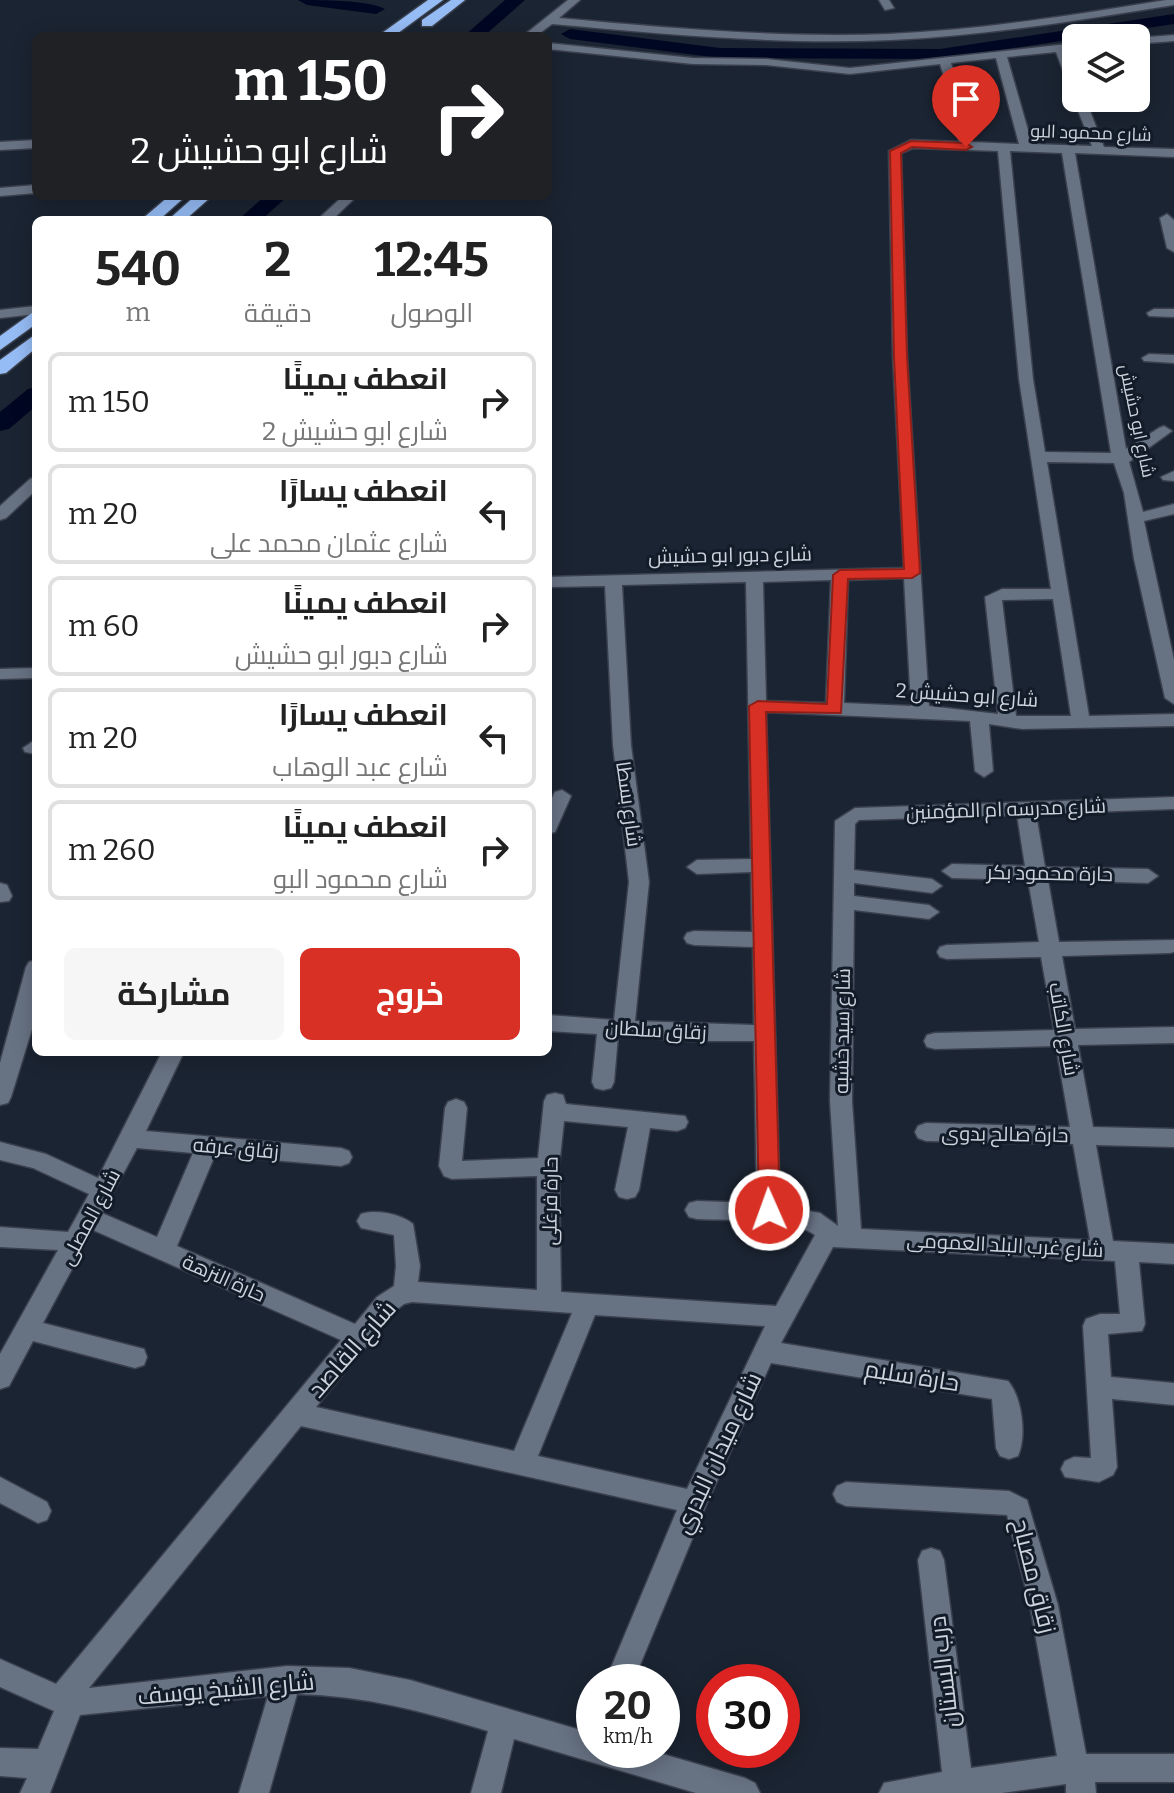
<!DOCTYPE html>
<html lang="ar">
<head>
<meta charset="utf-8">
<style>
	:root { --surface:#fff; --page:#f6f6f6; --text:#222; --muted:#767676; --line:#e0e0e0; --accent:#d93025 }
	body { margin:0; font-family:Bitter,Cairo,serif; background:var(--page); color:var(--text); direction:rtl; height:100vh; display:flex; flex-direction:column; font-size:30px; white-space:nowrap }
	* { box-sizing:border-box; margin:0 }
	p { font-size:26px; color:var(--muted) }
	.icon { flex:none; width:44px; height:44px; fill:none; stroke:currentColor; stroke-width:2; stroke-linecap:round; stroke-linejoin:round }
	.map { position:relative; flex:1; overflow:hidden; direction:ltr }
	.sheet { position:absolute; left:32px; top:216px; width:520px; height:840px; display:flex; flex-direction:column; background:var(--surface); border-radius:12px; box-shadow:0 4px 20px #0003; direction:rtl }
	.sheet>* { flex:none }
	.banner { position:absolute; left:32px; top:32px; width:520px; height:168px; border-radius:12px; box-shadow:0 4px 20px #0003; direction:rtl; background:#202124; color:#fff; overflow:hidden }
	.controls { position:absolute; left:1062px; top:24px; display:grid; gap:16px }
	.controls a { display:grid; place-items:center; width:88px; height:88px; border-radius:12px; background:var(--surface); box-shadow:0 4px 20px #0003; font-size:40px }
	.speed { position:absolute; left:576px; top:1664px; display:flex; gap:16px; font-size:40px; font-weight:700; text-align:center }
	.speed>* { display:grid; place-content:center; width:104px; height:104px; border-radius:50%; background:var(--surface); box-shadow:0 4px 20px #0003; line-height:1 }
	.speed small { font-size:20px; font-weight:400 }
	.speed .limit { border:12px solid #d22; background:#fff; color:#111 }
	.pin { position:absolute; display:grid; place-items:center; width:68px; height:68px; color:#fff; margin:-82px -34px; border-radius:50% 50% 50% 0; rotate:-45deg; box-shadow:0 0 8px #0007 }
	.pin .icon { rotate:45deg }
	.me { position:absolute; width:88px; margin:-44px; rotate:358deg; stroke-linejoin:round; filter:drop-shadow(0 0 6px #0008) }
	.turn { display:flex; align-items:center; gap:28px; height:168px; padding:0 32px; font-size:36px }
	.turn .icon { width:104px; height:104px; stroke-width:2.5 }
	.turn b { display:block; font-size:56px; line-height:68px }
	.eta { display:flex; justify-content:space-evenly; align-items:center; height:136px; text-align:center }
	.eta b { font-size:48px; font-weight:700; line-height:56px }
	.action { display:flex; gap:16px; margin-top:auto; padding:16px 32px }
	.action a { flex:1; height:92px; border-radius:12px; background:var(--accent); color:#fff; font-size:32px; font-weight:700; line-height:92px; text-align:center }
	.action a+a { background:var(--page); color:var(--text) }
	ul { padding:0; list-style:none }
	li { display:flex; align-items:center; gap:24px; height:100px; margin:0 16px 12px; padding:0 16px; border:4px solid var(--line); border-radius:12px }
	li div { flex:1 }
	li b { display:block; font-size:30px }
	li em { font-style:normal }
	.map>svg:first-child { display:block }
	.lines { fill:none; stroke-linecap:round; stroke-linejoin:round }
	.canal { fill:#000723; fill-rule:evenodd }
	.minor-casing { stroke:#3a404d; stroke-width:3 }
	.highway-casing { stroke:#3a404d; stroke-width:3 }
	.minor { fill:#677283; fill-rule:evenodd }
	.highway { fill:#96bcf5; fill-rule:evenodd }
	.route { fill:#d93025; stroke:#8d1f18; stroke-width:2 }
	.labels { text-anchor:middle; dominant-baseline:central; stroke-width:6; stroke-linejoin:round; paint-order:stroke }
	.far-street-label { font-size:18px; fill:#cdd3dd; stroke:#121b28 }
	.street-label { font-size:20px; fill:#cdd3dd; stroke:#121b28 }
	.near-street-label { font-size:24px; fill:#cdd3dd; stroke:#121b28 }
</style>
</head>
<body>
<div class="map">
<svg width="1174" height="1793" viewBox="0 0 1174 1793">
	<rect width="100%" height="100%" fill="#1b2432"/>
	<g class="lines">
		<g class="canal">
			<path d="M298,0C320,0 369,0 385,9L376,14L307,5Z"/>
			<path d="M505,0H525L484,36H464Z"/>
			<path d="M1174,14V24L940,59L720,58L570,39L561,34L570,29L720,48L940,49Z"/>
			<path d="M265,196H288L261,220H238Z"/>
			<path d="M36,387V406L9,429L0,431V412L28,389Z"/>
		</g>
		<defs>
			<g id="minor">
				<path d="M568,0H580L559,18C668,28 778,38 888,34C981,30 1074,15 1166,0H1174V5C1080,20 986,36 891,40C778,45 664,34 552,24L536,36H523Z"/>
				<path d="M879,0H889L894,8L885,10Z"/>
				<path d="M1174,35V41L1136,44L1135,38Z"/>
				<path d="M548,43L693,58L766,59L850,68L1076,43V49L1067,50L1076,74V93L1070,89L1056,52L1007,57L1032,144L1092,146L1073,98L1076,95V98H1085L1104,147L1174,149V157L1075,153L1126,449L1159,428L1164,426L1172,431L1129,462L1143,512L1174,504V514L1144,521L1174,660V704L1165,698L1134,559L1124,493L1114,463L1047,462L1089,716L1174,714V726L1022,729L989,724L993,771L984,777L975,771L970,721L766,712L780,1206L820,1213L838,1226L830,1101L835,821L855,808L1174,797V809L1036,814L1045,867L1148,869L1158,876L1148,883L1048,880L1059,942L1174,940V952L1170,953L1062,956L1075,1029L1174,1027V1043L1078,1045L1093,1127L1174,1129V1147L1096,1145L1113,1241L1174,1244V1264L1139,1262L1145,1324L1142,1331L1108,1334L1111,1377L1174,1383V1405L1112,1399L1117,1467L1113,1475L1099,1482L1065,1477L1061,1469L1065,1461L1074,1457L1091,1458L1083,1326L1086,1319L1100,1314H1120L1115,1261L833,1247L781,1343L1008,1381C1022,1397 1027,1436 1018,1456L1009,1459L1000,1456L996,1448L992,1399L771,1363L707,1503L633,1682H605L677,1510L301,1426L89,1688L287,1666L349,1668L410,1680L594,1734V1750H649L745,1778L755,1783L760,1793H696L514,1739L501,1793H471L488,1731C421,1711 367,1696 297,1694L269,1793H239L268,1696L80,1715L50,1793H20L27,1778L0,1776V1748L38,1749L54,1711L0,1687V1659L56,1684L341,1340L93,1230L43,1323L144,1349L147,1357L144,1365L135,1368L33,1341L9,1386L0,1389V1354L58,1250L0,1247V1227L68,1232L89,1194L33,1168L0,1160V1142L46,1154L98,1178L162,1052H184L146,1131L341,1148L349,1151L352,1157L349,1163L341,1166L215,1155L177,1246L355,1324L377,1297L394,1286L396,1266L394,1235L361,1228L357,1221L361,1214C376,1209 401,1214 413,1224L420,1266L418,1282L537,1290V1176L452,1179L444,1176L439,1166L445,1108L448,1102L456,1099L464,1102L467,1108L462,1161L538,1158L544,1101L547,1095L555,1093L563,1095L566,1104L685,1116L688,1122L685,1128L677,1131L650,1128L639,1190L635,1197L627,1199L619,1197L615,1190L628,1127L564,1121L559,1167L561,1292L776,1306L815,1235C790,1217 729,1221 697,1219L689,1217L685,1210L689,1203L697,1201L757,1203L754,1041H690L618,1036L614,1082L611,1088L603,1090L595,1088L592,1082L597,1034L548,1031V1015L614,1020L629,882L613,745L605,586L548,587V577L904,568L893,357L889,151L911,140L959,142L953,105L940,64L850,74L766,65L693,64L548,49ZM996,58L1019,144L971,142L965,105L951,63ZM913,148L998,151L1019,379L1051,589H1002L985,597L998,714L929,706L907,357L901,153ZM1010,151L1062,153L1111,453L1045,452L1033,379ZM904,578L911,706L844,703L848,580ZM831,580L826,703L766,701L763,582ZM746,582L751,859L697,860L687,867L697,874L751,872L752,932L694,931L687,933L684,938L687,943L694,945L753,947L754,1025L635,1021L649,882L631,745L622,585ZM1053,599L1071,716H1016L1002,600ZM1017,815L1025,866L952,864L942,871L952,878L1028,880L1039,942L947,945L940,947L937,952L940,957L947,959L1041,957L1054,1030L935,1033L927,1035L924,1041L927,1047L935,1049L1056,1046L1070,1127L926,1123L918,1126L915,1132L918,1138L926,1141L1073,1144L1090,1240L861,1229L852,1101L854,910L929,919L939,912L929,905L854,896V883L932,893L942,886L932,879L854,870L855,824L859,820ZM137,1148L193,1153L157,1237L102,1213ZM412,1302L572,1313L514,1451L316,1407L395,1311L404,1304ZM595,1315L765,1326L687,1489L538,1456Z"/>
				<path d="M36,140V148L0,150V142Z"/>
				<path d="M36,185V193L0,196V188Z"/>
				<path d="M343,196H357L332,220H317Z"/>
				<path d="M1167,214L1174,220V252L1167,248L1160,218Z"/>
				<path d="M36,306V314L0,318V310Z"/>
				<path d="M1154,309H1174V317L1149,316L1147,313Z"/>
				<path d="M1149,354L1174,355V363L1144,361L1142,358Z"/>
				<path d="M1174,471V481L1163,480L1161,477Z"/>
				<path d="M36,477V490L6,518L0,520V506L30,479Z"/>
				<path d="M36,668V678L0,679V669Z"/>
				<path d="M32,742H36V754L25,752L23,748Z"/>
				<path d="M562,790L571,796L555,832L548,833V806L555,792Z"/>
				<path d="M0,883L7,885L12,896L9,901L0,902Z"/>
				<path d="M36,960V1016L11,1097L8,1103L0,1105V1063L26,967L29,962Z"/>
				<path d="M0,1477L47,1502L51,1511L47,1520L38,1523L0,1503Z"/>
				<path d="M846,1482L1009,1491L1027,1500L1058,1605L1086,1754H1174V1782H1095L1096,1793H1066V1784L1002,1793H879L884,1783L942,1772L918,1560L922,1551L931,1548L940,1551L944,1560L971,1768L1057,1756L1030,1605L1007,1515L846,1506L837,1502L833,1494L837,1486Z"/>
			</g>
			<g id="highway">
				<path d="M428,0H443L394,36H378Z"/>
				<path d="M451,0H465L432,26H422V20Z"/>
				<path d="M169,196H186L159,220H141Z"/>
				<path d="M195,196H212L185,220H168Z"/>
				<path d="M36,310V324L0,350V336Z"/>
				<path d="M36,334V348L6,373L0,374V360Z"/>
			</g>
		</defs>
		<use href="#minor" class="minor-casing"/>
		<use href="#highway" class="highway-casing"/>
		<use href="#minor" class="minor"/>
		<use href="#highway" class="highway"/>
	</g>
	<path class="route" d="M911,141L966,143L972,147L966,150L912,147L901,153L907,357L920,573L912,578L848,579L841,713L766,712L780,1210L777,1216L769,1219L762,1216L759,1210L749,706L758,701L827,704L833,575L840,570L904,569L894,357L890,151Z"/>
	<g class="labels">
		<g class="far-street-label">
			<text transform="translate(1091 133) rotate(2)">شارع محمود البو</text>
			<text transform="translate(1137 421) rotate(78)">شارع ابو حشيش</text>
		</g>
		<g class="street-label">
			<text transform="translate(730 555) rotate(-1)">شارع دبور ابو حشيش</text>
			<text transform="translate(967 695) rotate(4)">شارع ابو حشيش 2</text>
			<text transform="translate(629 804) rotate(82)">شارع بسطا</text>
			<text transform="translate(1006 809) rotate(-2)">شارع مدرسه ام المؤمنين</text>
			<text transform="translate(1050 873) rotate(1)">حارة محمود بكر</text>
			<text transform="translate(1064 1029) rotate(80)">شارع الكاتب</text>
			<text transform="translate(656 1030) rotate(3)">زقاق سلطان</text>
			<text transform="translate(842 1031) rotate(-89)">شارع سيد خشبه</text>
			<text transform="translate(1005 1134) rotate(1)">حارة صالح بدوى</text>
			<text transform="translate(236 1148) rotate(5)">زقاق عرفه</text>
			<text transform="translate(550 1201) rotate(-89)">حارة فرغلى</text>
			<text transform="translate(90 1217) rotate(-62)">شارع المصلى</text>
			<text transform="translate(1005 1245) rotate(3)">شارع غرب البلد العمومى</text>
			<text transform="translate(224 1278) rotate(24)">حارة النزهة</text>
		</g>
		<g class="near-street-label">
			<text transform="translate(352 1349) rotate(-49)">شارع القاصد</text>
			<text transform="translate(912 1376) rotate(9)">حارة سليم</text>
			<text transform="translate(718 1453) rotate(-65)">شارع ميدان البدري</text>
			<text transform="translate(1034 1576) rotate(76)">زقاق مصباح</text>
			<text transform="translate(944 1672) rotate(-97)">درب البستان</text>
			<text transform="translate(226 1689) rotate(-5)">شارع الشيخ يوسف</text>
		</g>
	</g>
</svg>
<div class="controls">
<a><svg class="icon" aria-label="layers" viewBox="0 0 24 24"><path d="M12 4l9 5-9 5-9-5zM3 14l9 5 9-5"/></svg></a>
</div>
<div class="speed"><div>20<small>km/h</small></div><div class="limit">30</div></div>
<div class="pin" style="left:966px;top:147px;background:#d93025"><svg class="icon" aria-label="arrive" viewBox="0 0 24 24"><path d="M6 21V4h12l-3 4 3 4H6"/></svg></div>
<svg class="me" style="left:769px;top:1210px" viewBox="-20 -20 40 40"><circle r="17" fill="#d93025" stroke="#fff" stroke-width="3"/><path d="M0-11L8 9 0 5-8 9z" fill="#fff"/></svg>
<div class="banner">
<div class="turn"><svg class="icon" aria-label="right" viewBox="0 0 24 24"><path d="M7 20v-9h11M14 6l5 5-5 5"/></svg><div><b>150 m</b>شارع ابو حشيش 2</div></div>
</div>
<section class="sheet">
<div class="eta">
<div><b>12:45</b><p>الوصول</p></div>
<div><b>2</b><p>دقيقة</p></div>
<div><b>540</b><p>m</p></div>
</div>
<ul>
<li><svg class="icon" aria-label="right" viewBox="0 0 24 24"><path d="M7 20v-9h11M14 6l5 5-5 5"/></svg><div><b>انعطف يمينًا</b><p>شارع ابو حشيش 2</p></div><em>150 m</em></li>
<li><svg class="icon" aria-label="left" viewBox="0 0 24 24"><path d="M17 20v-9H6M10 6l-5 5 5 5"/></svg><div><b>انعطف يسارًا</b><p>شارع عثمان محمد على</p></div><em>20 m</em></li>
<li><svg class="icon" aria-label="right" viewBox="0 0 24 24"><path d="M7 20v-9h11M14 6l5 5-5 5"/></svg><div><b>انعطف يمينًا</b><p>شارع دبور ابو حشيش</p></div><em>60 m</em></li>
<li><svg class="icon" aria-label="left" viewBox="0 0 24 24"><path d="M17 20v-9H6M10 6l-5 5 5 5"/></svg><div><b>انعطف يسارًا</b><p>شارع عبد الوهاب</p></div><em>20 m</em></li>
<li><svg class="icon" aria-label="right" viewBox="0 0 24 24"><path d="M7 20v-9h11M14 6l5 5-5 5"/></svg><div><b>انعطف يمينًا</b><p>شارع محمود البو</p></div><em>260 m</em></li>
</ul>
<div class="action"><a>خروج</a><a>مشاركة</a></div>
</section>
</div>
</body>
</html>
